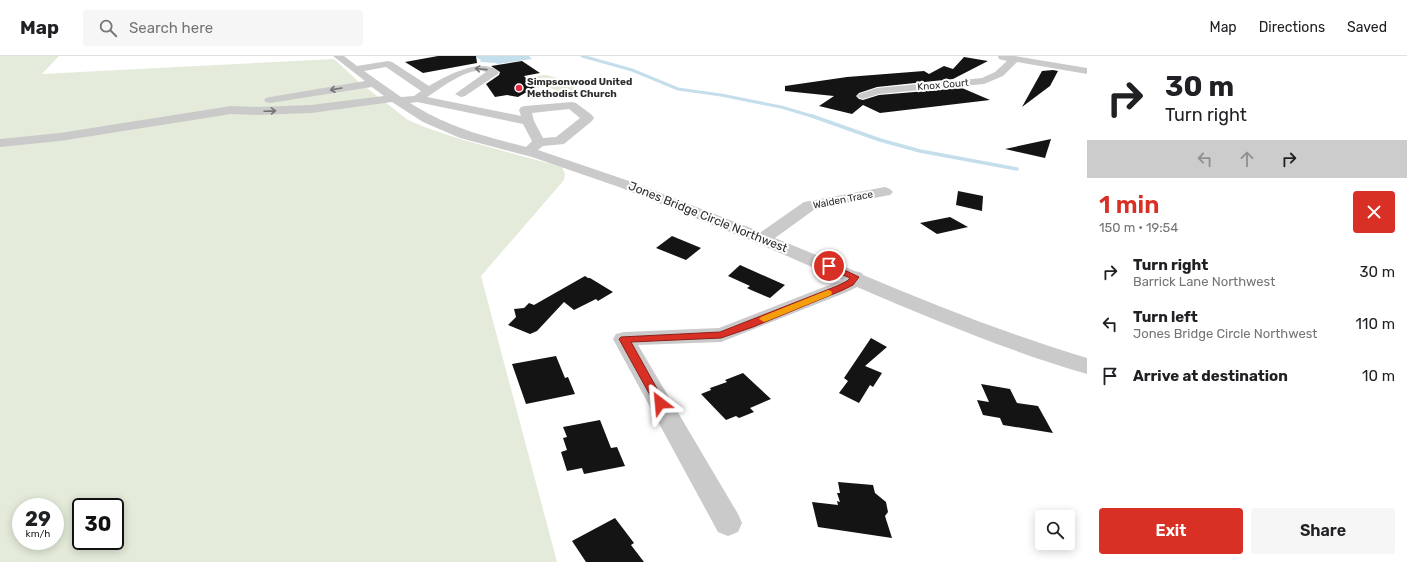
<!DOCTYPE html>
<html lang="en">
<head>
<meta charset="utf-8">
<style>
	:root { --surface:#fff; --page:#f6f6f6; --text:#202124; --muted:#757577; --line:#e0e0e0; --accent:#d93025 }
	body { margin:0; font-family:Rubik,sans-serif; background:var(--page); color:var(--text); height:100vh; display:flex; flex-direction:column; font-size:15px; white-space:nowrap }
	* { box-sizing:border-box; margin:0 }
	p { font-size:13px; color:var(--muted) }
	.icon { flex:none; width:22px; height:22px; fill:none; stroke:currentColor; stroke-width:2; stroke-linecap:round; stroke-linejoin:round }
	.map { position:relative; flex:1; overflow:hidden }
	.drawer { display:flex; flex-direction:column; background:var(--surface); width:320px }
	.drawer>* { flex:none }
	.banner { background:#fff; color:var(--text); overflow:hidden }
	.tools { position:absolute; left:1035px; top:454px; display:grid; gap:8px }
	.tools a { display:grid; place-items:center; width:40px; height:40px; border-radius:4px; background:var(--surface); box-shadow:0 2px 10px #0003; font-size:20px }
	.speed { position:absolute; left:12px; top:442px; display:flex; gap:8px; font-size:20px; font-weight:700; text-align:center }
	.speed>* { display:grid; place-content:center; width:52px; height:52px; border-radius:50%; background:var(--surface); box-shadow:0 2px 10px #0003; line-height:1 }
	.speed small { font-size:10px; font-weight:400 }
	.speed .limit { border:2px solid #111; border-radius:6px; background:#fff; color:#111 }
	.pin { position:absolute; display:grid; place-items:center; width:34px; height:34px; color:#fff; margin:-17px; border:2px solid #fff; border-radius:50%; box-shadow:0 1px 4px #0007 }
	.me { position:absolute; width:44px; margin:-22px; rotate:331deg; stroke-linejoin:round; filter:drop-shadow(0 0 3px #0008) }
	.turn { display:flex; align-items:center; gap:14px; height:84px; padding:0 12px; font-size:18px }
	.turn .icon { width:52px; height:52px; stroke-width:2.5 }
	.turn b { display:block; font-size:28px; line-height:34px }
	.lanes { display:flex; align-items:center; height:38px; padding:0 12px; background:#0003; justify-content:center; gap:20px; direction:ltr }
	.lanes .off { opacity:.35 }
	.round { display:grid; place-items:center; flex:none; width:42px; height:42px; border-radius:4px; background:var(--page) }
	.headline { display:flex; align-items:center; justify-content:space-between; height:68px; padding:0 12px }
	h1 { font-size:24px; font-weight:600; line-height:30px; color:var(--accent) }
	.button { display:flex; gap:8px; margin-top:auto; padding:8px 12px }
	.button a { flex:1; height:46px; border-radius:4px; background:var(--accent); color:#fff; font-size:16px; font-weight:600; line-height:46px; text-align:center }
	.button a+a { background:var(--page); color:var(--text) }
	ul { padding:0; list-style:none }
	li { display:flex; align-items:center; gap:12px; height:52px; padding:0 12px }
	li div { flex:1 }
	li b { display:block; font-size:15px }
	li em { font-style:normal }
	header { display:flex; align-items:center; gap:24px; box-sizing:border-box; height:56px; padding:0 20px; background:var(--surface); border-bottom:1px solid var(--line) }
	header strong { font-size:19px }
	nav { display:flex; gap:22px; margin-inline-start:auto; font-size:14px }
	.search { width:280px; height:36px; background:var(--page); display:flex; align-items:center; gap:10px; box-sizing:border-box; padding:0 14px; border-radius:4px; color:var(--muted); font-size:15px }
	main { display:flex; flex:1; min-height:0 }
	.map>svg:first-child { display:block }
	.green { fill:#e4ebda; fill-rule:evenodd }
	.water { fill:#c5deeb }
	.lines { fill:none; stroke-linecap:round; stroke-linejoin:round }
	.stream-far1 { stroke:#c5deeb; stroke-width:3 }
	.stream { stroke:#c5deeb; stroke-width:3.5 }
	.building { fill:#141414 }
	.minor { fill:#cacaca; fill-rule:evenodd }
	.oneway { stroke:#747474 }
	.route { fill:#d93025; stroke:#8d1f18 }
	.slow { fill:#f59e0b }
	.poi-dot { fill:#e72b42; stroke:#fff; stroke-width:1.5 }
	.labels { text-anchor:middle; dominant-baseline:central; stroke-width:4; stroke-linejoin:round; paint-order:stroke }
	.far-poi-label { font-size:10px; font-weight:bold; fill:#2d2d2d; stroke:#fff; text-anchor:start }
	.far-street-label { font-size:10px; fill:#2d2d2d; stroke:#fff }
	.street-label { font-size:12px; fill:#2d2d2d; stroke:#fff }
</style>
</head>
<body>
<header>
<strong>Map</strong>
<div class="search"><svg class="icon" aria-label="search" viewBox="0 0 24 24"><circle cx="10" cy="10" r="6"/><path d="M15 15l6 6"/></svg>Search here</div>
<nav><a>Map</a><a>Directions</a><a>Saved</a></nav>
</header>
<main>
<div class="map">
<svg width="1087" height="506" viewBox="0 0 1087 506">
	<rect width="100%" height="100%" fill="#fff"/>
	<g class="green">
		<path d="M0,0H59L42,18L334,3L359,26L408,64L427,72L460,83L562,111L565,118L564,124L481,220L557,506H0ZM21,451H55V485H21ZM81,451H115V485H81Z"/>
		<path d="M544,19C553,19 565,26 573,31L575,39H566L546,30L534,32L525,22Z"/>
	</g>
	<path class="water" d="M475,0H529L532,3L497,8L496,7L480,6L481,4Z"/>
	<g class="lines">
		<path class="stream-far1" d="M582,0L632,14L678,33L721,39L781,51L815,61"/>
		<path class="stream" d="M812,60L880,84L920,95L1017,113"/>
	</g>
	<g class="building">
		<path d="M438,0H476L477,7L423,17L405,6Z"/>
		<path d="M964,1L988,5L953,23L877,31L859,37L856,40L859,43L863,44L879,39L962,32L990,44L880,57L863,49L852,58L819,50L834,40L785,35V30L847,21L924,15L929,18L944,10L953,13Z"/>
		<path d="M522,5L540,17L524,20L538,36L525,37L518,41L507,39L495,41L486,28L499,19L500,16L491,10Z"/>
		<path d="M1053,14L1058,15L1050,30L1022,51L1042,15Z"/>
		<path d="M1051,83L1045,102L1005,93Z"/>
		<path d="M958,135L983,140L982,155L956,149Z"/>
		<path d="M950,161L968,171L937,178L920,167Z"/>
		<path d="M672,180L701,192L686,204L656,192Z"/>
		<path d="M740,209L785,229L770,242L751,234L747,232L750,230L728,220Z"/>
		<path d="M585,220L588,222H590L613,236L598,245L596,243L574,254L564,246L537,275L530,278L508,269L516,261L514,253L524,252L529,247L534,249Z"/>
		<path d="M871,282L887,291L865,310L882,317L873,331L870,329L859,347L839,337L848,325L844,322Z"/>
		<path d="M556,300L565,322L568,321L575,338L526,348L512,308Z"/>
		<path d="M743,317L771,343L750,352L754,356L739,362L736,360L726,364L701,338L711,334L710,332L727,326L725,324Z"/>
		<path d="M981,328L1010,333L1017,347L1038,350L1053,377L1003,369L1000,362L983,359L977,344L989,346Z"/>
		<path d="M600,364L611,392L617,391L625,410L584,418L582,412L567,415L561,396L567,394L563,382L567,381L563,371Z"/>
		<path d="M838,426L873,429L875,437L886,446L888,456L885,460L892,482L818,471L812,446L838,449L837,445L840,446L837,437H840Z"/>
		<path d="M615,462L634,487L631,489L644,506H586L572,485Z"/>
	</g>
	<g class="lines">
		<g class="minor">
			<path d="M333,0H344L357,10L388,5L392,6L429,30C446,20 482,0 499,16L498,18L465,40L461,41L455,38L486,16C470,9 441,32 427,41L521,60L519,54L521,51L525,50L572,46L576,47L592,59L594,62L592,65L564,88L543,90L538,94L629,125L761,176L804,146L885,131L890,133L893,136L890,139L815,153L775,182L855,215L862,217L863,219C937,250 1010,279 1087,302V318C1008,295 932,263 857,231L847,236L721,286L638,289L738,458L742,467L738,476L728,480L718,476L613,283L616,278L624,276L719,272L842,224L757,187L619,131L532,101L460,82L423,66L392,46L311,57L258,59L231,58L60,85L0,91V83L60,77L231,50L258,51L311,49L384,40L372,31L270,47L266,46L264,44L266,42L270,41L365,25ZM386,11L421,35L414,40L401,41L364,15ZM417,46L523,68L532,85L526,91C483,80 448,71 410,47ZM569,53L580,62L556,81L543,82L534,65L532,57Z"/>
			<path d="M998,0H1015L1087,12V18L1017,6L1003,20L984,28L879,38L863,43L859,42L857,40L859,38L877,32L982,22L995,16L1007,5L999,3Z"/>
		</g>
	</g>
	<defs><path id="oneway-shaft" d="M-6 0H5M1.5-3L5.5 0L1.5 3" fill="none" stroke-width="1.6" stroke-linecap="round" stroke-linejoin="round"/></defs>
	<g class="oneway">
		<use href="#oneway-shaft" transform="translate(481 13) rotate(-174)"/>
		<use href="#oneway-shaft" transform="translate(336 33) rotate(170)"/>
		<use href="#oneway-shaft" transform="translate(270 55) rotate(-2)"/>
	</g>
	<path class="route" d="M826,208H832L859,221L853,229L843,234L753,271L721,282L631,286L665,347L664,350H656L619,283L621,281L720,276L837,230L847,225L850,222L826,212L825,210Z"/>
	<path class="slow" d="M828,234L831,235L832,237L831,239L767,265L764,266L759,263L761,261Z"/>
	<circle class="poi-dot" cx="519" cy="32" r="4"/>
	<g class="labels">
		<g class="far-poi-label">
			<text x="527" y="26">Simpsonwood United<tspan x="527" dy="12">Methodist Church</tspan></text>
		</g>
		<g class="far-street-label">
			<text transform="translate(943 29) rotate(-5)">Knox Court</text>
			<text transform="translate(843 144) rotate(-11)">Walden Trace</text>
		</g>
		<g class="street-label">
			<text transform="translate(708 161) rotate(22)">Jones Bridge Circle Northwest</text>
		</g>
	</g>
</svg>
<div class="tools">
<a><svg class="icon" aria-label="search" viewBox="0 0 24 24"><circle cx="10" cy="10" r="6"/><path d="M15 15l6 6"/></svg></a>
</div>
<div class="speed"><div>29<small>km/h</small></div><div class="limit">30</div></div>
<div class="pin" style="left:829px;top:210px;background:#d93025"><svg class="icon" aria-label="arrive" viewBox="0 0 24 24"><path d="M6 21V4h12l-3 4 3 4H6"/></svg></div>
<svg class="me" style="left:660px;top:347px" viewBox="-20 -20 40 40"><path d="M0-17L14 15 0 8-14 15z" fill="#d93025" stroke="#fff" stroke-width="4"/></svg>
</div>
<section class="drawer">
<div class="banner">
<div class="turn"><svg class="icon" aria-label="right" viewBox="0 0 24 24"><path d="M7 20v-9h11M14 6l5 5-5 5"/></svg><div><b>30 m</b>Turn right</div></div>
<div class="lanes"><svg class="icon off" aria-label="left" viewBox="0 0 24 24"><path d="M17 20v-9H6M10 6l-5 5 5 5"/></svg><svg class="icon off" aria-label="ahead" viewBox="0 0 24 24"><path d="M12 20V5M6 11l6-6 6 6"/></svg><svg class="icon" aria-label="right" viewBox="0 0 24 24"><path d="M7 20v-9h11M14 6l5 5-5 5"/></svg></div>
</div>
<div class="headline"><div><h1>1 min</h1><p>150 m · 19:54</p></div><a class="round" style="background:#d93025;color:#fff"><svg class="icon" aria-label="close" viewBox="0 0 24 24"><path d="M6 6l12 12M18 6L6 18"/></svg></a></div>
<ul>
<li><svg class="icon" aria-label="right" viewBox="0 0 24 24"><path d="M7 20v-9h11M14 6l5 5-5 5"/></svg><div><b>Turn right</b><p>Barrick Lane Northwest</p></div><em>30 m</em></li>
<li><svg class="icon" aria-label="left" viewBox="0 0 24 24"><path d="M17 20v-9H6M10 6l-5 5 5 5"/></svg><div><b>Turn left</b><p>Jones Bridge Circle Northwest</p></div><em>110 m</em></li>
<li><svg class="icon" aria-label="arrive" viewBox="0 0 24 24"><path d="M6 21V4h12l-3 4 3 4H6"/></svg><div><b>Arrive at destination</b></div><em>10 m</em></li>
</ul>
<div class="button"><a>Exit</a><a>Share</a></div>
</section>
</main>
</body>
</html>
